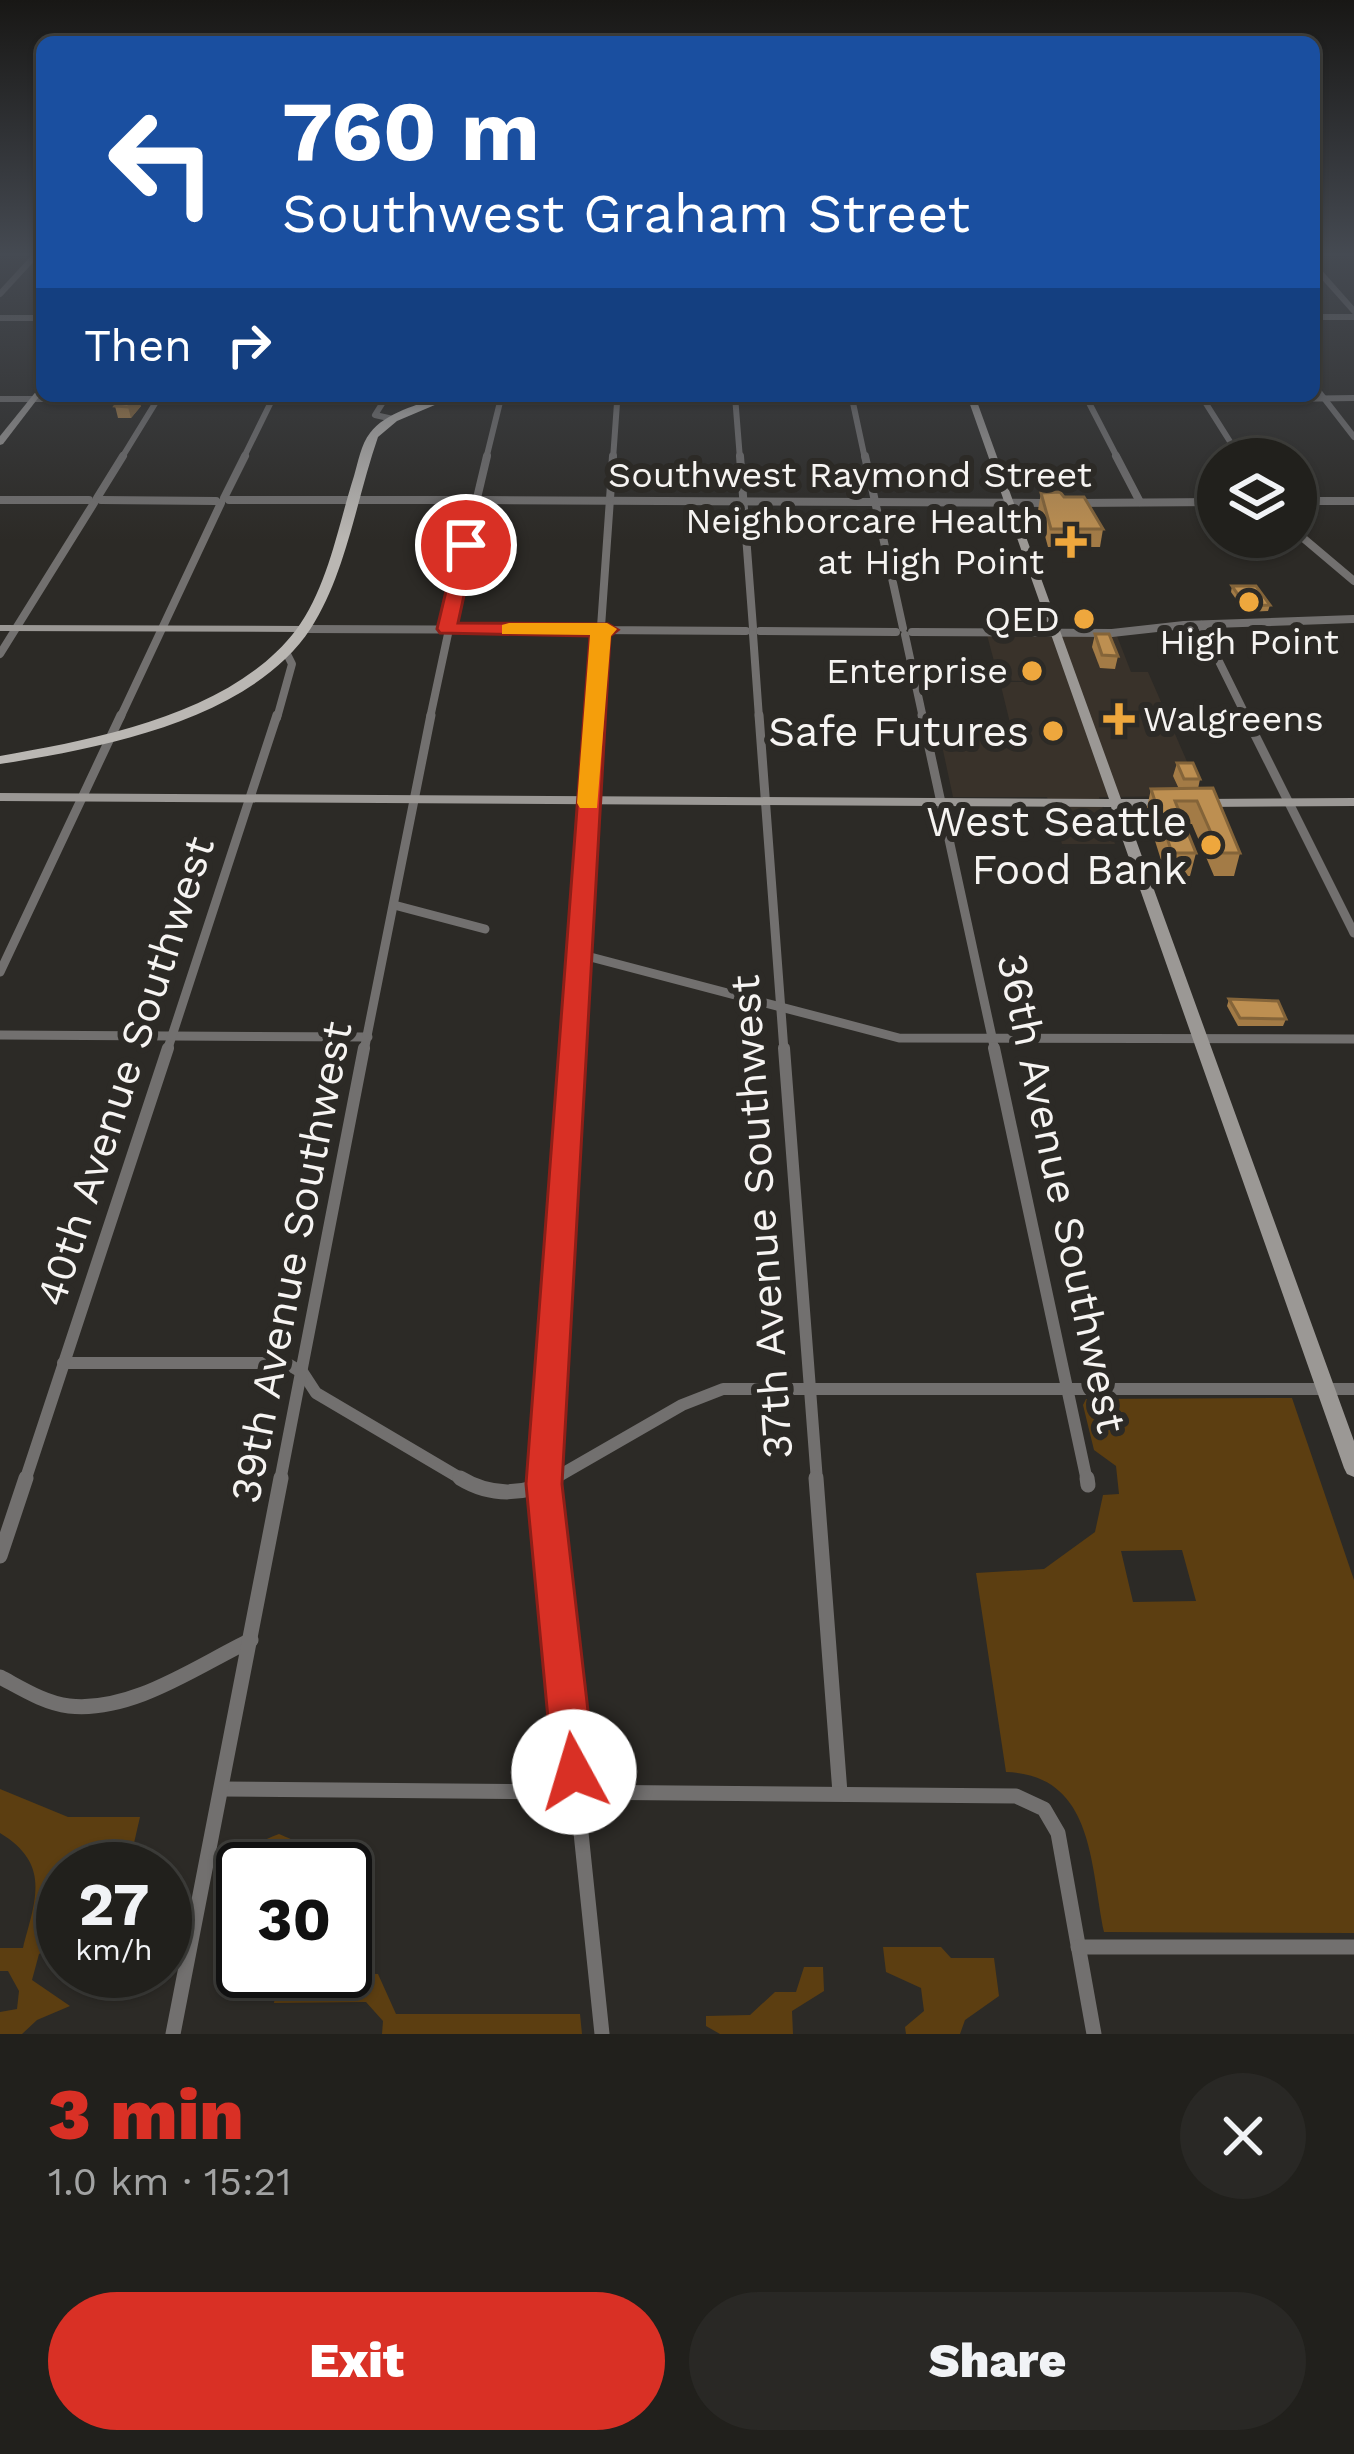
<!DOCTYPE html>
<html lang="en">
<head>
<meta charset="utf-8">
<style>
	:root { --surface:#21201c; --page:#292825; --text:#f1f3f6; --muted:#a2a3a3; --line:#3e3e3b; --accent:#d93025 }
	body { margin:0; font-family:"Work Sans",sans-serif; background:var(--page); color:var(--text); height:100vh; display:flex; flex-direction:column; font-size:45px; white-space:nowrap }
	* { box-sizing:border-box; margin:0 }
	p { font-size:39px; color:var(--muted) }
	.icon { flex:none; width:66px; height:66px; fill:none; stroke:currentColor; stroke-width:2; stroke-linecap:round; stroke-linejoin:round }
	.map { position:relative; height:2034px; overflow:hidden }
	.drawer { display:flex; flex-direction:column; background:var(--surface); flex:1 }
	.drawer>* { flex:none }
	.hud { position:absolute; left:36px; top:36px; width:1284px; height:366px; border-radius:18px; box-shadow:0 3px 9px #0004,0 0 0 3px var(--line); background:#1a4fa0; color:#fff; overflow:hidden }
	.controls { position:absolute; left:1197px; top:438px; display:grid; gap:24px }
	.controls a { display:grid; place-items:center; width:120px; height:120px; border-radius:50%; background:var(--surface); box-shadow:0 3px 9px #0004,0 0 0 3px var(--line); font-size:60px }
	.speed { position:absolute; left:36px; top:1842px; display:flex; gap:24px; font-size:60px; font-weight:700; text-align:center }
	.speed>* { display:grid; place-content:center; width:156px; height:156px; border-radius:50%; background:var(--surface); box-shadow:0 3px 9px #0004,0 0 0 3px var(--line); line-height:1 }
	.speed small { font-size:30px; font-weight:400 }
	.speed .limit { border:6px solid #111; border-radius:18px; background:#fff; color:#111 }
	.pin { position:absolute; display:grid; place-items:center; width:102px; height:102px; color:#fff; margin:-51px; border:6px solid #fff; border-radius:50%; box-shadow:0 3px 12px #0007 }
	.me { position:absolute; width:132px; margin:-66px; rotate:354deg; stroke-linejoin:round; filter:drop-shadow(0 0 9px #0008) }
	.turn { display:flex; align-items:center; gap:42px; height:252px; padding:0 48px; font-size:54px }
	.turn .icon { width:156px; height:156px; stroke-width:2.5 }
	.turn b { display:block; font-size:84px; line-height:102px }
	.then { display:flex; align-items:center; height:114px; padding:0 48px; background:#0003; gap:24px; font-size:45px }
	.round { display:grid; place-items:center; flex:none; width:126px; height:126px; border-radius:63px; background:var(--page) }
	.overview { display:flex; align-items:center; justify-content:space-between; height:204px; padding:0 48px }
	h1 { font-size:72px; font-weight:800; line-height:90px; color:var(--accent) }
	.action { display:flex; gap:24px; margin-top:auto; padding:24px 48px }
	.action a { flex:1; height:138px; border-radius:72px; background:var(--accent); color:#fff; font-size:48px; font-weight:800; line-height:138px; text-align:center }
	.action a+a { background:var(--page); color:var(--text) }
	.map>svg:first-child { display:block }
	.built { fill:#39322a }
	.green { fill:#5c3e11; fill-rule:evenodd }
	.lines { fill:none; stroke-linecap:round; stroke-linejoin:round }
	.street-far4 { stroke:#72706f; stroke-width:6 }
	.street-far3 { stroke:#72706f; stroke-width:8 }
	.street-far2 { stroke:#72706f; stroke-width:9 }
	.street-far1 { stroke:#72706f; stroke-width:12 }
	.street { stroke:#72706f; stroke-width:15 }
	.secondary { fill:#9b9895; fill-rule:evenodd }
	.primary { fill:#bab7b3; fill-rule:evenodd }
	.wall { fill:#a37b46 }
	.shaded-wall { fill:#846439 }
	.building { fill:#bd8f51; stroke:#846439; stroke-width:3 }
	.route { fill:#d93025; stroke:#8d1f18; stroke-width:3 }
	.slow { fill:#f59e0b }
	.poi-dot { fill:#eea73d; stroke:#2c2a26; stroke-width:4.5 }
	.labels { text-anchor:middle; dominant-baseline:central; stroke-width:12; stroke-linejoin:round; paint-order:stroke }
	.far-street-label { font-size:36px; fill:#f6f4f2; stroke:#2c2a26 }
	.far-poi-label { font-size:36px; fill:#f6f4f2; stroke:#2c2a26; text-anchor:end }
	.poi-label { font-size:42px; fill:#f6f4f2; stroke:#2c2a26; text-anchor:end }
	.street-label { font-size:42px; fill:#f6f4f2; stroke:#2c2a26 }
</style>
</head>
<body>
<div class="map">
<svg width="1354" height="2034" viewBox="0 0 1354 2034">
	<rect width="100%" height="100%" fill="#2c2a26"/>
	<path class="built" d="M987,635L1117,636L1131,672H1148L1202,796L1099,797L1115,844H1062L1047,797H953L938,727H1011L1000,682H1038L999,680Z"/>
	<g class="green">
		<path d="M1292,1398L1354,1580V1933L1104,1932C1090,1864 1094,1775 1006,1772L976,1573L1044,1569L1095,1532L1103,1495L1119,1494L1116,1466L1094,1450L1083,1405L1086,1399ZM1182,1550L1196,1601L1133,1602L1121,1551Z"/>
		<path d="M0,1789L68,1817H140L128,1869H63V1941L39,1954L32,1980L70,2006L37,2020L22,2034H0V2012L17,2009L19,1991L8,1971H0V1948H23C36,1899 51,1864 0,1833Z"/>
		<path d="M279,1834L293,1840L289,1866L297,1869H243V1883H223C228,1861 258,1841 279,1834Z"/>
		<path d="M883,1947H941L951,1958H994L999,1996L965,2020L960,2034H906L905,2027L924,2011L921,1988L886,1972Z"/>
		<path d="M804,1967H823L824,1991L792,2011L793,2034H720L706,2026V2016L750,2015L775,1992H796Z"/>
		<path d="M279,1971L378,1974L396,2014H580L582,2034H382L383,2021L366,2002L274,2003Z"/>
	</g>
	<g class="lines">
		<g class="street-far4">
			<path d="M1314,266L1354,311"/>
			<path d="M0,294L35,256"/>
			<path d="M1314,317H1354"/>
			<path d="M0,318H42"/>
			<path d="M1316,388L1354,437"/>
			<path d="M735,396L740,459"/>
			<path d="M0,399H151"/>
			<path d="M280,399L265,400H496"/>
			<path d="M385,399L375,415L393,419"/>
			<path d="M1087,399L1118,459"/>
			<path d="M165,400H265"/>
			<path d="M508,400H611"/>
			<path d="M1209,400L1354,398"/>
			<path d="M623,401H847"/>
			<path d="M858,401L1199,400"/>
			<path d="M1205,402L1241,459"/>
			<path d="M853,403L865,459"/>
			<path d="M121,459L156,402"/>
			<path d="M243,459L271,402"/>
			<path d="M486,459L500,402"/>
			<path d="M613,459L617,403"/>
		</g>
		<g class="street-far3">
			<path d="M740,456L753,628"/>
			<path d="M865,456L903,628"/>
			<path d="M1116,456L1140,502"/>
			<path d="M97,498L123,456"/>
			<path d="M224,498L245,456"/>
			<path d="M477,498L487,456"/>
			<path d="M0,500H89"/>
			<path d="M101,500L216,501"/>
			<path d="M229,500H470"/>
			<path d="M483,500L1049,503"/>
			<path d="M1296,501H1354"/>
			<path d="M1074,503L1218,502"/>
			<path d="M1296,532L1354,581"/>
			<path d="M1201,625L1247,718"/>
			<path d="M601,627L613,456"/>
			<path d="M304,629L594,630"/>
			<path d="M608,630H594L746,631"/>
			<path d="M760,631L896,632"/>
			<path d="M912,632L1112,633L1184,625L1354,619"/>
			<path d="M753,634L759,718"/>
			<path d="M905,635L923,718"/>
			<path d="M0,654L94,503"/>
			<path d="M120,718L221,503"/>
			<path d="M277,718L292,664L286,652"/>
			<path d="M430,718L476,503"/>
			<path d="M595,718L601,633"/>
		</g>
		<g class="street-far2">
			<path d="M759,715L784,1051"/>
			<path d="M922,715L995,1051"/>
			<path d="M1245,715L1354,933"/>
			<path d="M394,905L485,929"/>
			<path d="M579,954L899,1038L1354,1039"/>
			<path d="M0,972L121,715"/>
			<path d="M0,1035L368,1037"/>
			<path d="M167,1051L277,715"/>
			<path d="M364,1051L431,715"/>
			<path d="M573,1051L596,715"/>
		</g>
		<g class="street-far1">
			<path d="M784,1048L817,1481"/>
			<path d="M994,1048L1087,1481"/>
			<path d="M63,1363H286L303,1373L316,1393L465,1481"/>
			<path d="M25,1481L168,1048"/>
			<path d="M280,1481L364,1048"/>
			<path d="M544,1481L573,1048"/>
			<path d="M550,1481L682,1405L723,1389H1354"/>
		</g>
		<g class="street">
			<path d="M460,1478C491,1497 525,1496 556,1478"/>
			<path d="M544,1478L602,2034"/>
			<path d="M816,1478L840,1793"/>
			<path d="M1087,1478L1088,1485"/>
			<path d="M0,1556L26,1478"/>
			<path d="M0,1677C21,1688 44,1703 69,1706C132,1713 197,1666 251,1640"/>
			<path d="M222,1789L1016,1796L1044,1809L1058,1833L1094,2034"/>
			<path d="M1078,1947H1354"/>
			<path d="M173,2034L281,1478"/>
		</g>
		<g class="secondary">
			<path d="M42,384V393L3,444L0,445V436Z"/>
			<path d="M967,396H975L1121,799H1165L1171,803L1165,807H1124L1354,1441V1477L1347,1474L1344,1468L1111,807L0,801V793L1109,799Z"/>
			<path d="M0,625L304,626L310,629L304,632L0,631Z"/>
			<path d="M1354,798V806L1201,807L1195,803L1201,799Z"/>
		</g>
		<path class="primary" d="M442,396H456L397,421L378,437C357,497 346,574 311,628C251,720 101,748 0,764V756C98,739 232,714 296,630C328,587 338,526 354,476C358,463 361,444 370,433C386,412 418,405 442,396Z"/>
	</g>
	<g class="wall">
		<path d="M115,406H141L131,418H118Z"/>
		<path d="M1041,493L1064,497L1103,529L1100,547H1048L1038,510Z"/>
		<path d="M1232,586L1270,605L1268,611L1245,612L1231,592Z"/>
		<path d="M1095,634L1118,656L1115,669L1100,668L1092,647Z"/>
		<path d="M1177,763L1200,779L1198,789L1240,853L1234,876H1214L1192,824H1184L1196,853L1190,876H1166L1146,812L1151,789H1179L1173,776Z"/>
		<path d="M1229,999L1286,1019L1283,1026H1238L1227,1006Z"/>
	</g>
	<path class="shaded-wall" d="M138,396L141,406L131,418L128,407Z"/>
	<g class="building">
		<path d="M122,396H138L128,407L115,406Z"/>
		<path d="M1060,492L1064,497H1084L1103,529H1051L1041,493Z"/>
		<path d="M1232,586H1256L1270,605L1246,606Z"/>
		<path d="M1095,634H1109L1118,656L1102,655Z"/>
		<path d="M1177,763H1193L1200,779H1184Z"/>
		<path d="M1213,788L1240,853H1220L1197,801H1175L1196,853H1172L1151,789Z"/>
		<path d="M1229,999L1278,1001L1286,1019L1240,1018Z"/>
	</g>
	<linearGradient id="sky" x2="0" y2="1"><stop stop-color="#181715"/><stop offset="0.47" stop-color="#454a52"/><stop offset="1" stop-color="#454a52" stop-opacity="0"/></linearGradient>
	<rect width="1354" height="541" fill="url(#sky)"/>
	<path class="route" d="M466,540L475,545L458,623L608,624L618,630L610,636L562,1484L595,1772L589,1787L574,1793L559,1787L553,1772L526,1484L590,636L440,633L437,629L457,545Z"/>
	<path class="slow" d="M509,623H607L617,629L611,636L597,808H580L577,803L590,635L502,634V625Z"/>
	<g class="poi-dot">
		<path d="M1065 524h12v12h12v12h-12v12h-12v-12h-12v-12h12z"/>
		<circle cx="1249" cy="602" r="12"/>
		<circle cx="1084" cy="619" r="12"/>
		<circle cx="1032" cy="671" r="12"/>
		<path d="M1113 701h12v12h12v12h-12v12h-12v-12h-12v-12h12z"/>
		<circle cx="1053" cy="731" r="12"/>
		<circle cx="1211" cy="845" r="12"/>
	</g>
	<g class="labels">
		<g class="far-street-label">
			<text x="850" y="475">Southwest Raymond Street</text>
		</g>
		<g class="far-poi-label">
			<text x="1044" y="521">Neighborcare Health<tspan x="1044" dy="41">at High Point</tspan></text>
			<text x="1060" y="619">QED</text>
			<text x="1249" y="642" text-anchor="middle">High Point</text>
			<text x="1008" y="671">Enterprise</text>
			<text x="1143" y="719" text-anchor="start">Walgreens</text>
		</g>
		<g class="poi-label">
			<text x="1029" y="731">Safe Futures</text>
			<text x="1187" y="821">West Seattle<tspan x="1187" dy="48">Food Bank</tspan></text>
		</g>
		<g class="street-label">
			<text transform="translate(125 1071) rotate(-72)">40th Avenue Southwest</text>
			<text transform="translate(1062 1193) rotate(78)">36th Avenue Southwest</text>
			<text transform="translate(761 1217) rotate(-94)">37th Avenue Southwest</text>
			<text transform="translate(291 1262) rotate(-79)">39th Avenue Southwest</text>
		</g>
	</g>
</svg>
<div class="controls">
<a><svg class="icon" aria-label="layers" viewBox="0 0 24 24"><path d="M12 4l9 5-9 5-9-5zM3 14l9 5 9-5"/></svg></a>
</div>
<div class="speed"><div>27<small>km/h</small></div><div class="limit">30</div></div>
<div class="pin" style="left:466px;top:545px;background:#d93025"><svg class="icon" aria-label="arrive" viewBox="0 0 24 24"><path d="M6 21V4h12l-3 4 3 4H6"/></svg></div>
<svg class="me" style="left:574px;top:1772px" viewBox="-20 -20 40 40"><circle r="19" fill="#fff"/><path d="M0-13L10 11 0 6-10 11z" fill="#d93025"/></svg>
<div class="hud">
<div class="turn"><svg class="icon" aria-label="left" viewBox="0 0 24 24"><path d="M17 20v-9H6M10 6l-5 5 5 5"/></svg><div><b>760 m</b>Southwest Graham Street</div></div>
<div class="then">Then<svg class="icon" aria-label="right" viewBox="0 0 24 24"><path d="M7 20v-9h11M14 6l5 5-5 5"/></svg></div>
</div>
</div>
<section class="drawer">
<div class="overview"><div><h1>3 min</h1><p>1.0 km · 15:21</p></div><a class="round"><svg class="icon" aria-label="close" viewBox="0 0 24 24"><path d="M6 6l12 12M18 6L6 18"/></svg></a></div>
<div class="action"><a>Exit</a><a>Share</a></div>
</section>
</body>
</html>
